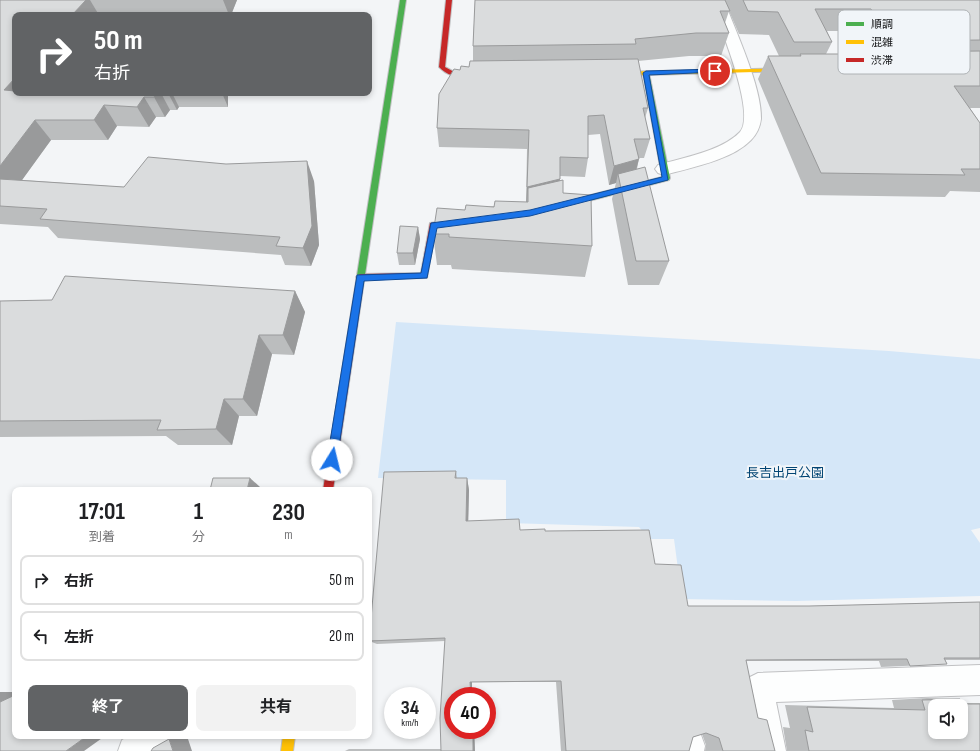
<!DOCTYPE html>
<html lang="ja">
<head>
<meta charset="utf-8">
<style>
	:root { --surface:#fff; --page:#f2f2f2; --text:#202124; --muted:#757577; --line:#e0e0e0; --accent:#616365 }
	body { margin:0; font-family:"Sofia Sans Condensed","Noto Sans JP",sans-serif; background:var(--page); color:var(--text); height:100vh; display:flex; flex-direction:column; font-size:15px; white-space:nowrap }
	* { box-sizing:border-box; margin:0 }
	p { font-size:13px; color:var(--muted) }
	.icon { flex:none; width:22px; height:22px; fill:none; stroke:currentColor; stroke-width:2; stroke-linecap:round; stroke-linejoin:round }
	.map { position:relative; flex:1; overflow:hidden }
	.panel { position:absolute; left:12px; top:487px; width:360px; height:252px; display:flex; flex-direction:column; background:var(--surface); border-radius:8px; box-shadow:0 2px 6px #0003 }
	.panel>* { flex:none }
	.top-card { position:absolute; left:12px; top:12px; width:360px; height:84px; border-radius:8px; box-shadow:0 2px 6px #0003; background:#616365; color:#fff; overflow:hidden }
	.fabs { position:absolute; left:928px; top:699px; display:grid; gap:8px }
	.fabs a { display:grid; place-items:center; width:40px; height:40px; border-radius:8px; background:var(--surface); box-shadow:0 2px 6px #0003; font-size:20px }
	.speed { position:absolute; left:384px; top:687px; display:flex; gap:8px; font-size:20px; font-weight:700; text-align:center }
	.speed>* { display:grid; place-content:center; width:52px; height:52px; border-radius:50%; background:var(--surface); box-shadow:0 2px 6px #0003; line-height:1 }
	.speed small { font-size:10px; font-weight:400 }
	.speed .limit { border:6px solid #d22; background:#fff; color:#111 }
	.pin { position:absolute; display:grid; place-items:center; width:34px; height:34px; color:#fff; margin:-17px; border:2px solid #fff; border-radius:50%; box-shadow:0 1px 4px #0007 }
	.me { position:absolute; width:44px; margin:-22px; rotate:9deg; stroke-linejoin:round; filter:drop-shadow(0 0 3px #0008) }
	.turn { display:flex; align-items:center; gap:14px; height:84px; padding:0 16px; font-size:18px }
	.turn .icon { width:52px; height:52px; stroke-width:2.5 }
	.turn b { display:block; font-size:28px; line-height:34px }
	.eta { display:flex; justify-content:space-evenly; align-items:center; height:68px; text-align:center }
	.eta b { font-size:24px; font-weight:700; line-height:28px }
	.action { display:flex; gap:8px; margin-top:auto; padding:8px 16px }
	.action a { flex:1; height:46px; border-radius:8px; background:var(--accent); color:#fff; font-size:16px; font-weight:700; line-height:46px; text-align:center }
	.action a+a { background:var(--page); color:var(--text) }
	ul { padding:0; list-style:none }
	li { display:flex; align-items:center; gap:12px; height:50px; margin:0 8px 6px; padding:0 8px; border:2px solid var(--line); border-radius:8px }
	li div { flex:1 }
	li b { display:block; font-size:15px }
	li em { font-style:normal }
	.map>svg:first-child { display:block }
	.green { fill:#d5e7f8 }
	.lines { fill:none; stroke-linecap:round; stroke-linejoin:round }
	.street-casing { stroke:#c0c1c3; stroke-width:2 }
	.fast-casing { stroke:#c0c1c3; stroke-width:2 }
	.slow-casing { stroke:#c0c1c3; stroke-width:2 }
	.jam-casing { stroke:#c0c1c3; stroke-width:2 }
	.street { fill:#fdfefe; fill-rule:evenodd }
	.fast { fill:#4caf50; fill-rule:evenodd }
	.slow { fill:#ffc107; fill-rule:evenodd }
	.jam { fill:#c62828; fill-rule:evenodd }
	.wall { fill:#bbbdbe; fill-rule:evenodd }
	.shaded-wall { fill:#999a9b }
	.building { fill:#dadcdd; stroke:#999a9b; fill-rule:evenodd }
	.route { fill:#1a73e8; stroke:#114b97 }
	.labels { text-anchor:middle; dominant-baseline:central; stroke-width:4; stroke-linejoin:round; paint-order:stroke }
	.park-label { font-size:13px; fill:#014473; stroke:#f1f5f9 }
	.key { fill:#f1f5f9; stroke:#aeb2b5; stroke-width:1 }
	.key-label { font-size:11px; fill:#131416 }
</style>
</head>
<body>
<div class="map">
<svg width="980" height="751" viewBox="0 0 980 751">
	<rect width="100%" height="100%" fill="#f3f5f7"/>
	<path class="green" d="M396,322L889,351L980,359V528L971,530L980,543V596L796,601L682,599L674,539H649L639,527L506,523V480L378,478Z"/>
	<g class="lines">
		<defs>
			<g id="street">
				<path d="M710,0H724C735,30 762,87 761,119C760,127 757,134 751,140C732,160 690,168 664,175L658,173L655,169L658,165C682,158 722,151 740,132C757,114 719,23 710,0Z"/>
				<path d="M980,665V695L776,702L786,751H756L743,688L748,678L758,673Z"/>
				<path d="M690,731L701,735L705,746L704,751H674L679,735Z"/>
				<path d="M129,736H173L169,747L162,751H118L122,740Z"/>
			</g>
			<g id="fast">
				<path d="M400,0H406L363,288L359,291L355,288Z"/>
				<path d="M646,71L649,73L670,178L669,180L562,208L559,207V203L662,177L643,73Z"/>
			</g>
			<g id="slow">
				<path d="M793,68L796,70L795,71L611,76L608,74L611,72Z"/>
				<path d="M283,736H295L293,751H281Z"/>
			</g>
			<g id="jam">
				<path d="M446,0H452L445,67L456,73H481L484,75L483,76C468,79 450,79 439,67Z"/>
				<path d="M465,218L468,219V223L436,227L427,278L357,279L356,277L360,274L421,273L430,223Z"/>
				<path d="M359,285L363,288L333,490H323L355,288Z"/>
			</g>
		</defs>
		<use href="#street" class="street-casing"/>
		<use href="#fast" class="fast-casing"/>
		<use href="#slow" class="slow-casing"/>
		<use href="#jam" class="jam-casing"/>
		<use href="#street" class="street"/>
		<use href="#fast" class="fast"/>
		<use href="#slow" class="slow"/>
		<use href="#jam" class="jam"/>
	</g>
	<g class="wall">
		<path d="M0,0H237L231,15H15V93L92,95L94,93H228V107H179L177,110H170L165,117H156L149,127L117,126L108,140H51L22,180L124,187L314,181L319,245L311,266L285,265L281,255L58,238L48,227L0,224Z"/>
		<path d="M475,0H980V108H970L980,123V192L950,191L945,197L807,195L758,79L768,56H779L769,35L739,34L729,11L725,23L729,33L721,56H689L638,61L648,108L645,118L650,139L644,158H639L637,169L669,261L659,285H628L612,199L616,183L609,185L600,134L588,135V158L585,177L560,176V181L563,193L592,246L585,277L452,269L451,265H437L433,234L465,210L526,202L527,149L439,147L437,128L460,70L469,67L473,61V46ZM827,31H859L871,54H826L832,42Z"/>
		<path d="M418,227L420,239L415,265H399L397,253Z"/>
		<path d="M295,291L305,312L294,355L272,354L257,416H239L232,445H178L166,436L0,437V301L52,300Z"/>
		<path d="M456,471L457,478H467L469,490L468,521L520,530L545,531L655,564L688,606H809L980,602V660H945L947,664L881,667L879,661H746L758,718L775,751H705L706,745L702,734L693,737L689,751H561L556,682H472L453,730H474L475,751H345L349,749H441L445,641L377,644L369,641Z"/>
		<path d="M927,698L960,699L961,703H980V751H787L783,727L790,728L785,705L894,708L892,700Z"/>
	</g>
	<g class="shaded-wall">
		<path d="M86,0H90L99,15H72Z"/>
		<path d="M223,0H237L231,15H229Z"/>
		<path d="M15,78V93L4,90Z"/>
		<path d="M157,93H161L170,110L165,117L154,97Z"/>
		<path d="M168,93H172L179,107L177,110Z"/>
		<path d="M222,93H228V107Z"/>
		<path d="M144,97L156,117L149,127L137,107Z"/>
		<path d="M104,105L117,126L108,140L94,120Z"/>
		<path d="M35,120L51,140L9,198L0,188V166Z"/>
		<path d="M639,159L634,178L618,174L616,183L609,185L614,166Z"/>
		<path d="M307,161L314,181L319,245L311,266L303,248Z"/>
		<path d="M560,179L558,198L528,188L527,206H526L527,187Z"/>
		<path d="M418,227L420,239L415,265L413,253Z"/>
		<path d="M295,291L305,312L294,355L283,335Z"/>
		<path d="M259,335L272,354L257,416L243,399Z"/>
		<path d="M224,399L239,416L232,445L216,429Z"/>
		<path d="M250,478L260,487L259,490H247Z"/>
		<path d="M467,478L469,490L468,531L466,521Z"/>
		<path d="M470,682H472V696H471Z"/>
		<rect x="0" y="692" width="15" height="10"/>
		<path d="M473,730H474L475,751H473Z"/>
		<path d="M87,736H105L84,751H66Z"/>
		<path d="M187,736L192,751H173L169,739Z"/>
	</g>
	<g class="building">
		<path d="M0,0H86L72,15H15V78L4,90L15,91V93L92,95L94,93H157L154,97H144L137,107L104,105L94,120H35L0,166Z"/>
		<path d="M475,0H725L730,11H720L729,33H696L635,39L636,44L473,46Z"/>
		<path d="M743,0H980V40L891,41L871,9H815L832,42H794L778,12L748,11Z"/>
		<path d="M980,51V86H954L980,123V169H961L965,175L821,173L768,56H801L800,54H898L897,52Z"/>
		<path d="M638,59L648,108H643L650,139H634L639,159L614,166L604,115L588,116V158L560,157V179L527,187L529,130L437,128L439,94L454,69L460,70L461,66L469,67L470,61Z"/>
		<path d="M148,157L226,164L307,161L312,226L303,248L276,246L280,237L40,219L47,209L0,206V179L124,187Z"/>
		<path d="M645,167L669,261H636L618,174Z"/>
		<path d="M563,180V193L591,195L592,246L449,237V234H433L437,208L465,210L466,205L494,207L495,201L528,202V188Z"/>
		<path d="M400,226L418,227L413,253H397Z"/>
		<path d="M65,276L295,291L283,335H259L243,399H224L216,429L157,430L161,420L0,421V301L52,300Z"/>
		<path d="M456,471L455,478H467L466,521L519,519L520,530L545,529V531L649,530L655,564L681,565L688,606H809L980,602V658H944L947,664L910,666L907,659L746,660L758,718L767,720L775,751H723L719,738L706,733L693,737L689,751H566L561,681L470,682L471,696H453V730H473V751H441L440,718L445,638L369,641L384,472Z"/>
		<path d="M213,478H250L247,490H210Z"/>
		<path d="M15,695V736H87L66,751H0V702Z"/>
		<path d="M960,699L962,704H980V751H809L805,730L813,732L807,707L925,710L922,700ZM935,706H961V732H935Z"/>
		<path d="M169,739L173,751H151L153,748Z"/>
	</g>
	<path class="route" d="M715,69L718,71L717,72L649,75L668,180L530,216L437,228L427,278L364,281L337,460L336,463H329L327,460L357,275L421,273L431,223L530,210L662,177L643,73L646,71Z"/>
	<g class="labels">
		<g class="park-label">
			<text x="785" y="473">長吉出戸公園</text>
		</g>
	</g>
	<rect x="838" y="10" width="132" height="64" rx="6" class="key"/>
	<rect x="846" y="22" width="18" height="4" fill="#4caf50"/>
	<rect x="846" y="40" width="18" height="4" fill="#ffc107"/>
	<rect x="846" y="58" width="18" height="4" fill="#c62828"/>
	<g class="key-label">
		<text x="871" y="28">順調</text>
		<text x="871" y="46">混雑</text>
		<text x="871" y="64">渋滞</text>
	</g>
</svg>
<div class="fabs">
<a><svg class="icon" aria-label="sound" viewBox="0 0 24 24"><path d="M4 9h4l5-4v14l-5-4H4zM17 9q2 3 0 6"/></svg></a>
</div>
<div class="speed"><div>34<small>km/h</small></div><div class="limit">40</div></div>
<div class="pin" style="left:715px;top:71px;background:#d93025"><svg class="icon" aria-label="arrive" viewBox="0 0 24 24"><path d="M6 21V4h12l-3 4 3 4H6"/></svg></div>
<svg class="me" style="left:332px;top:460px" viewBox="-20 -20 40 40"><circle r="19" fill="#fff"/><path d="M0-13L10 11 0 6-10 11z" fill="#1a73e8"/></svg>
<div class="top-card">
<div class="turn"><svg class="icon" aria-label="right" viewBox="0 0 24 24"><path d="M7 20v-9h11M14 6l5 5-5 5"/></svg><div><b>50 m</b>右折</div></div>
</div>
<section class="panel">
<div class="eta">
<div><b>17:01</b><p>到着</p></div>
<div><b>1</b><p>分</p></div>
<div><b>230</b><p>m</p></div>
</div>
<ul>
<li><svg class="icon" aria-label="right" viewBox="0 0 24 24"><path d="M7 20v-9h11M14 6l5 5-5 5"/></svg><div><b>右折</b></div><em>50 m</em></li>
<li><svg class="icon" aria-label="left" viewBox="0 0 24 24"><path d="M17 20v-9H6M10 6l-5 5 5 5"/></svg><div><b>左折</b></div><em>20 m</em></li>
</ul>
<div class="action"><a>終了</a><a>共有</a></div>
</section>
</div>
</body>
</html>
